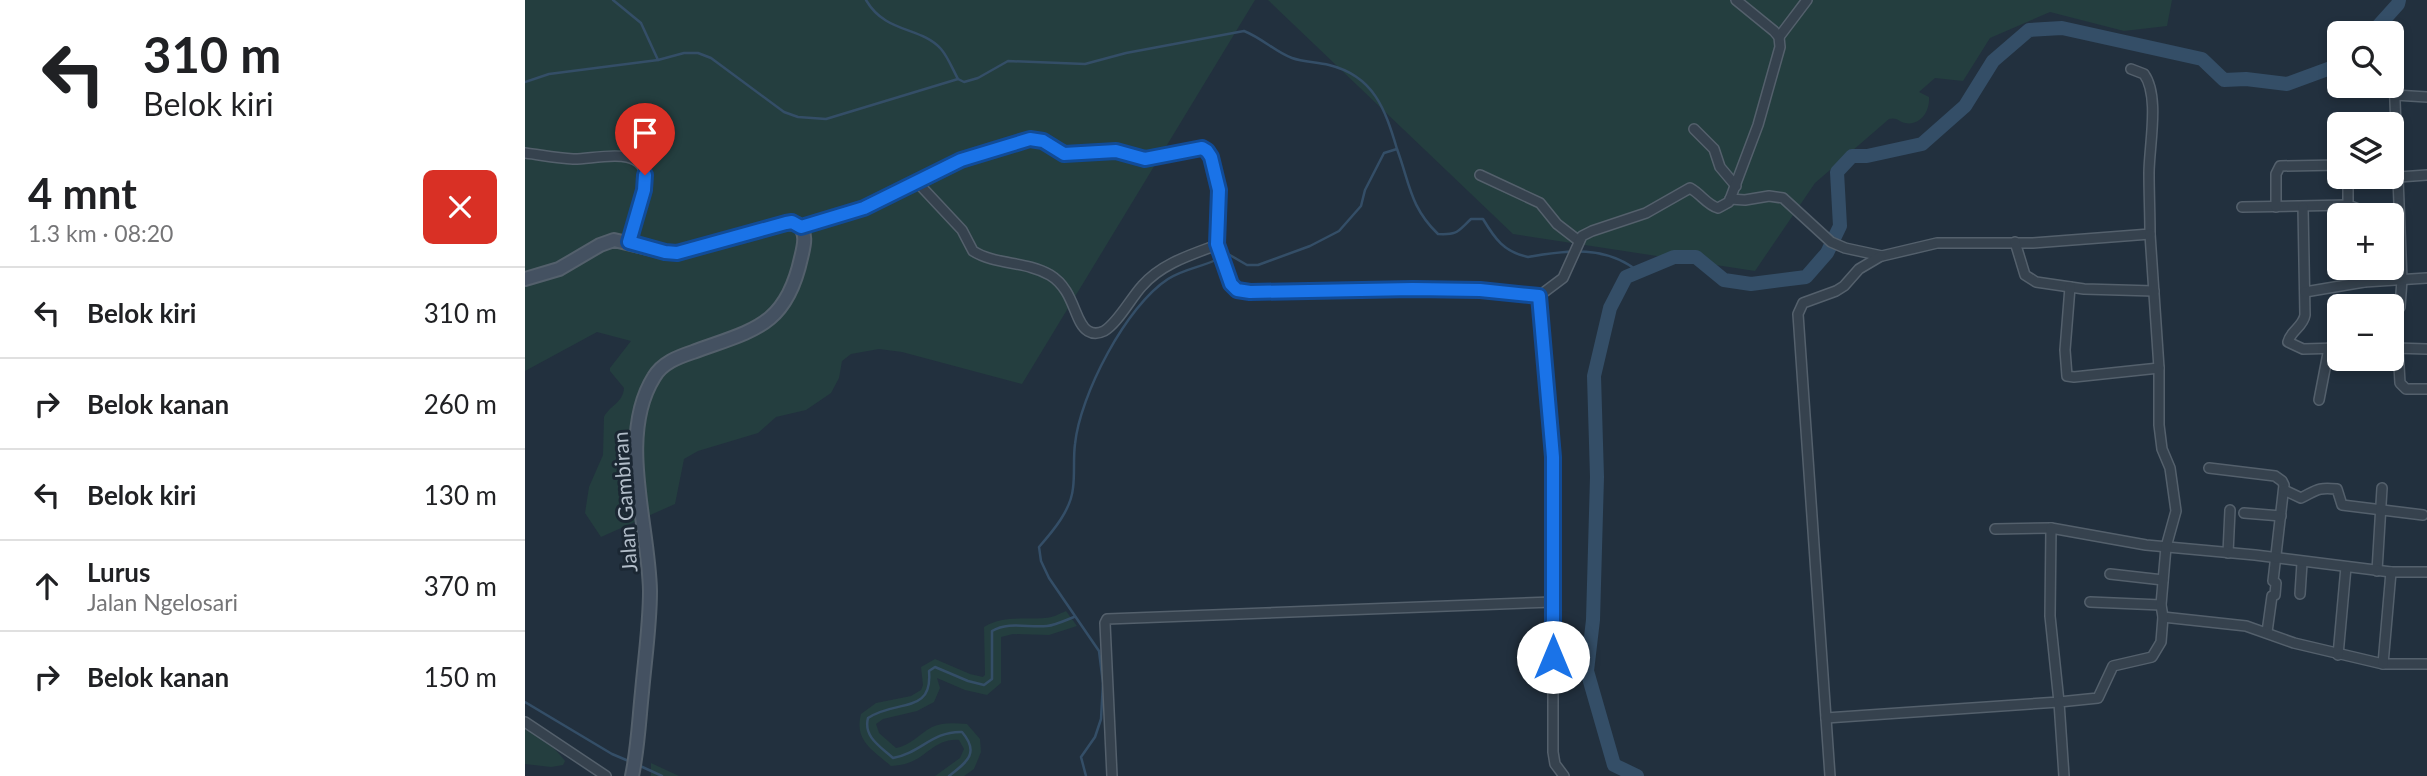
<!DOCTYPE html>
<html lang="id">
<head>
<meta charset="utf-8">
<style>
	:root { --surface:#fff; --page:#f6f6f6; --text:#202124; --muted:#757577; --line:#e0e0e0 }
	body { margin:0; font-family:Lato,sans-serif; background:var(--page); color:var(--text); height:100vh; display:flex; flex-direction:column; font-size:26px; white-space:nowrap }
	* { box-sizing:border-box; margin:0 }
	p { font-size:23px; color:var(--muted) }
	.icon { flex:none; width:38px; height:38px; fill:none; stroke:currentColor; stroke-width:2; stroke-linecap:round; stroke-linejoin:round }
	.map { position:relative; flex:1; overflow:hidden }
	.panel { display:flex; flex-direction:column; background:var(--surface); width:525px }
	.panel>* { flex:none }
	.banner { background:#fff; color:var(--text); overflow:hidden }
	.tools { position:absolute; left:1802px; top:21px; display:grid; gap:14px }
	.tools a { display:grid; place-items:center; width:77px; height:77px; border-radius:10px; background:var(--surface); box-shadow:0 4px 10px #0003; font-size:35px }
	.pin { position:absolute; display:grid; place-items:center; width:60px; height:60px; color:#fff; margin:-72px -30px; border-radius:50% 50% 50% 0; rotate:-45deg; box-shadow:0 0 7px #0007 }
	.pin .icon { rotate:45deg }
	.me { position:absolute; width:77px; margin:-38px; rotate:0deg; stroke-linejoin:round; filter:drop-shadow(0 0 5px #0008) }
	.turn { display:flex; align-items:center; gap:24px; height:147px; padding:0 28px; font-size:32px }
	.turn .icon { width:91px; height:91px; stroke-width:2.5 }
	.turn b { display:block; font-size:49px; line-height:60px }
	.round { display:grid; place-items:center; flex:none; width:74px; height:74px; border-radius:10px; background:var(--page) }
	.overview { display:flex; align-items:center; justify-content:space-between; height:119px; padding:0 28px }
	h1 { font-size:42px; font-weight:700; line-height:52px }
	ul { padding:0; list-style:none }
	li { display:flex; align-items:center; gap:21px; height:91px; padding:0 28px; border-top:2px solid var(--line) }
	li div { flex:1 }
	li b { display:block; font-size:26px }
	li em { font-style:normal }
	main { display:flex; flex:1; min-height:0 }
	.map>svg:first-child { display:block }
	.green { fill:#243e3f }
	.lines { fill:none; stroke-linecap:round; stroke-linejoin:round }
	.stream { stroke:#344e67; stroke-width:2.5 }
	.river { stroke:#344e67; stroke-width:14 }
	.street-casing { stroke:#54606c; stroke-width:12 }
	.secondary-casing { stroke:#54606c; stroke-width:16 }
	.street { stroke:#36424e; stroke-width:9 }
	.secondary { stroke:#445161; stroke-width:12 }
	.route-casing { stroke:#114b97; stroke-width:18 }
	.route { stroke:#1a73e8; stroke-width:12 }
	.labels { text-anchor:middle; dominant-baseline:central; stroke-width:6; stroke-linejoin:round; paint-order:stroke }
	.street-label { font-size:21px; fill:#b2bdc9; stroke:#1b2733 }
</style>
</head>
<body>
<main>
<section class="panel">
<div class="banner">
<div class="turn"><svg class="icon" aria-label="left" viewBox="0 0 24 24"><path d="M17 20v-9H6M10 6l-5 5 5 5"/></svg><div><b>310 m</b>Belok kiri</div></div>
</div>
<div class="overview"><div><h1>4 mnt</h1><p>1.3 km · 08:20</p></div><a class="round" style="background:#d93025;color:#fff"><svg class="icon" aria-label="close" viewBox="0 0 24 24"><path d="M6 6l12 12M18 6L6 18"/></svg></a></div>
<ul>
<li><svg class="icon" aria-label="left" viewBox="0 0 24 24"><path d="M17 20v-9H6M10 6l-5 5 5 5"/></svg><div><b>Belok kiri</b></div><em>310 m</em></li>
<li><svg class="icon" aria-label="right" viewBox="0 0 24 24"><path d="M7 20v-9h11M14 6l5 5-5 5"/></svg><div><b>Belok kanan</b></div><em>260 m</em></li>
<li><svg class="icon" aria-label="left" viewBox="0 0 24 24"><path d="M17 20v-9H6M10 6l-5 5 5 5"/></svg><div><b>Belok kiri</b></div><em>130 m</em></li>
<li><svg class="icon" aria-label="ahead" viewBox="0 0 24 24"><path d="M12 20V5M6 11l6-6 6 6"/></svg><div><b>Lurus</b><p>Jalan Ngelosari</p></div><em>370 m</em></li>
<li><svg class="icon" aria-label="right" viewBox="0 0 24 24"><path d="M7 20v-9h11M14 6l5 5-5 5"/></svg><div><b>Belok kanan</b></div><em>150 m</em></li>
</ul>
</section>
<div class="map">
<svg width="1902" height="776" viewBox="0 0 1902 776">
	<rect width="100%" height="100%" fill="#22303e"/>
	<g class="green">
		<path d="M0,0H730L497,384L377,352L354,349L326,354L317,361L314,378L306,393L281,410L251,417L233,433L173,451L159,459L150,504L76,537L60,513L64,487L78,455L79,417C85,405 98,403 99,388L85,371V368L106,341L72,332L0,371Z"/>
		<path d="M743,0H1647L1642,26L1599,31L1525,12L1465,38L1438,81L1410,78L1394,92L1404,97C1405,111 1396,126 1380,123C1373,121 1372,117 1364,119L1290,183L1230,271L988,234Z"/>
		<path d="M541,611L552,626L524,635L488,634L476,637V683L462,695L440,690L412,678L415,688L409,702L392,711L358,719L351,724L354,733L371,748C385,746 394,734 407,727C418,722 429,723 442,724L455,739L456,752L449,769L439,776H410L435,758L439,749L434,740C411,738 402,757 383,763C378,765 372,765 366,766C348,750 329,741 336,714L351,703L386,696L396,690L398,685L396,667L410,659L445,674L458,677L460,675L459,627C480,615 497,620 520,618C527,618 534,614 541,611Z"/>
		<path d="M0,728C15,737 30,747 40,761L38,765L26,767L0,764Z"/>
		<path d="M126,763L154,776H126Z"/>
	</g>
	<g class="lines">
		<g class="stream">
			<path d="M88,0L116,23L133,60"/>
			<path d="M341,0C361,34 395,26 416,49C423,57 428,70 433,79"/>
			<path d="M0,82L24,74L133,60L159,53H173L186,58L259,112L273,117L301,119L433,79L439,82L453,78L483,61L560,64L601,53L719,31C737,38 752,53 767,58C778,62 792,62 804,65C849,76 860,109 872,149"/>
			<path d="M699,256L703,254L722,265H733L785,246L814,231L836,206L840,190L859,153L872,149C885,184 885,207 913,234C933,235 932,232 946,219H958C970,239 979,252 1003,257C1042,250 1081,245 1114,272"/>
			<path d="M0,702L87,754L106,762"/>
			<path d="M113,765L137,776"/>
			<path d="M424,776C442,762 455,753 437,732C407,731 396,753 368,758C356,747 338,737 343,718C371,699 408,715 404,671L410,667L443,681L459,685L467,679V631C484,621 503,628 522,626C531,625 541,620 549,617"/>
			<path d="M561,776L556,757L570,737L576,719L578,683L574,651L524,578L516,561L514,547C528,531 546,510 548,488C550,473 548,459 550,444C555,395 601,306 643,279C658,269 677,267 693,259"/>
		</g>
		<g class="river">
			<path d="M1847,33L1873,4L1874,0"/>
			<path d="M1112,776L1089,765L1062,671L1068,620L1072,477L1069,376L1085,308L1101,277L1149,257H1171L1199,280L1226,284L1281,277L1302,253L1315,226L1312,172L1327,156H1342L1397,144L1440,106L1468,61L1504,30L1537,28L1677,59L1699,80L1721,79L1762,84L1811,66L1815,62"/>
		</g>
		<defs>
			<g id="street">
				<path d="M1254,37L1282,0"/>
				<path d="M1869,76L1877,280L1875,307L1871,313L1875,383L1881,389H1902"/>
				<path d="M1870,95L1902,97"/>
				<path d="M1169,129L1189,149L1195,167L1211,186"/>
				<path d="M0,153C16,155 32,158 48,159C68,160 121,143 121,180C121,199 110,223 104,242"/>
				<path d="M955,175L1015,203L1032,224L1054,241"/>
				<path d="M1823,177V205L1831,208L1832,215"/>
				<path d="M1874,177L1902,175"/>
				<path d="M392,182L437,230L448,251C470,265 501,261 525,275C550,290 549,323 563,331C568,334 573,334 579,331C592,324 606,298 617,286C636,264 665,255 692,245"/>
				<path d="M1205,199L1220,200L1244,196L1258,198L1306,242L1320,248L1357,256L1412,243H1508L1625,234C1625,214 1624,193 1624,173C1624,146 1635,96 1619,74L1606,69"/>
				<path d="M1717,207L1823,205"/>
				<path d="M1751,207V174L1755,166L1815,165"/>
				<path d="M1778,207L1780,315C1778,327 1766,330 1763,342L1778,349L1815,348"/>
				<path d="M276,227L339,208L436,160L505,139L518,141L539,154L591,151L620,159L677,148L682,151L686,157L694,190L692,245L706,284L712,290L725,292L888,289L955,290L1014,296"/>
				<path d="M1490,242L1500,275L1511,282L1559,289L1629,291"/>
				<path d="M1838,268L1839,282"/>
				<path d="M1545,287L1540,350L1542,376L1549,377L1634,368"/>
				<path d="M1780,292L1839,282L1902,278"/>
				<path d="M1869,348L1902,349"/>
				<path d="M1794,400L1804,348"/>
				<path d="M1684,468L1750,476L1757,481L1759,485L1748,581L1751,583L1750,595L1747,596L1742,632"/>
				<path d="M1759,490L1776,498C1792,490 1792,487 1812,489L1817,505L1898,515"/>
				<path d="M1719,513L1756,516"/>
				<path d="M1470,529L1526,528"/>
				<path d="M1703,553L1705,510"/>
				<path d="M1852,571L1857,488"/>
				<path d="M1585,574L1638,580"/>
				<path d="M1775,594L1777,563"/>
				<path d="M1565,602L1636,605"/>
				<path d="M1638,617L1721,626L1769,643L1858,664H1902"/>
				<path d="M1813,655L1821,567"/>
				<path d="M1858,664L1866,572"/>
				<path d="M1301,718L1534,702L1525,616L1526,528L1621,545L1730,555L1866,572H1902"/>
				<path d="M0,722L81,776"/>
				<path d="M587,776L580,623L582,619L1028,602"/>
				<path d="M1039,776L1030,764L1028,752V457L1014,296L1038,278L1057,236L1067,231L1121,213L1165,188C1176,194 1182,205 1193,208L1204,202L1233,125L1255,47L1254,37L1249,31L1211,0"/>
				<path d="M1305,776L1273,314L1278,303L1311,291L1319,286L1334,269L1356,256"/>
				<path d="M1539,776L1534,702L1573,698L1588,666L1627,657L1636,642L1638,617L1636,605L1641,547L1651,511L1645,468L1637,449L1634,425V368L1625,234"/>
			</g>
			<path id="secondary" d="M0,279L34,269L75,245L89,240L140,252L152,253L261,223L272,224C283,232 279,246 276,258C261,327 228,330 168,352C153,357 137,363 129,377C92,436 124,525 125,591C125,625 120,658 117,692C114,720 113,748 107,776"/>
		</defs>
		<use href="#street" class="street-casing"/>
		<use href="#secondary" class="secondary-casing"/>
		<use href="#street" class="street"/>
		<use href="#secondary" class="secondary"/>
	</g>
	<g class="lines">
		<defs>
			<path id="route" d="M120,175L119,190L104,242L140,252L152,253L261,223L267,222L276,227L339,208L436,160L505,139L518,141L539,154L591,151L620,159L677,148L682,151L686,157L694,190L692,244L706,284L712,290L725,292L888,289L955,290L1014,296L1028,457V657"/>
		</defs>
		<use href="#route" class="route-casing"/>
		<use href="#route" class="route"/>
	</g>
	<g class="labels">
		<g class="street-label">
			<text transform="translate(99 502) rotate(-94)">Jalan Gambiran</text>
		</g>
	</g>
</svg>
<div class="tools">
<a><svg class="icon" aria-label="search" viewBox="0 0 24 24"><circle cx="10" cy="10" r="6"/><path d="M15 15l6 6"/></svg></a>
<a><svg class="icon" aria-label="layers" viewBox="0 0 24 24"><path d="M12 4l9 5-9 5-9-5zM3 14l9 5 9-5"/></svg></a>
<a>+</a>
<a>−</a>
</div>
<div class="pin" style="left:120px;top:175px;background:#d93025"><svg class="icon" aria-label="arrive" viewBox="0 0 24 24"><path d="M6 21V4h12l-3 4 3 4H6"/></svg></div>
<svg class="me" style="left:1028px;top:657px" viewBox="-20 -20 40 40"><circle r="19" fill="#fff"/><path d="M0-13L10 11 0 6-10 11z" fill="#1a73e8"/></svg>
</div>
</main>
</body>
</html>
